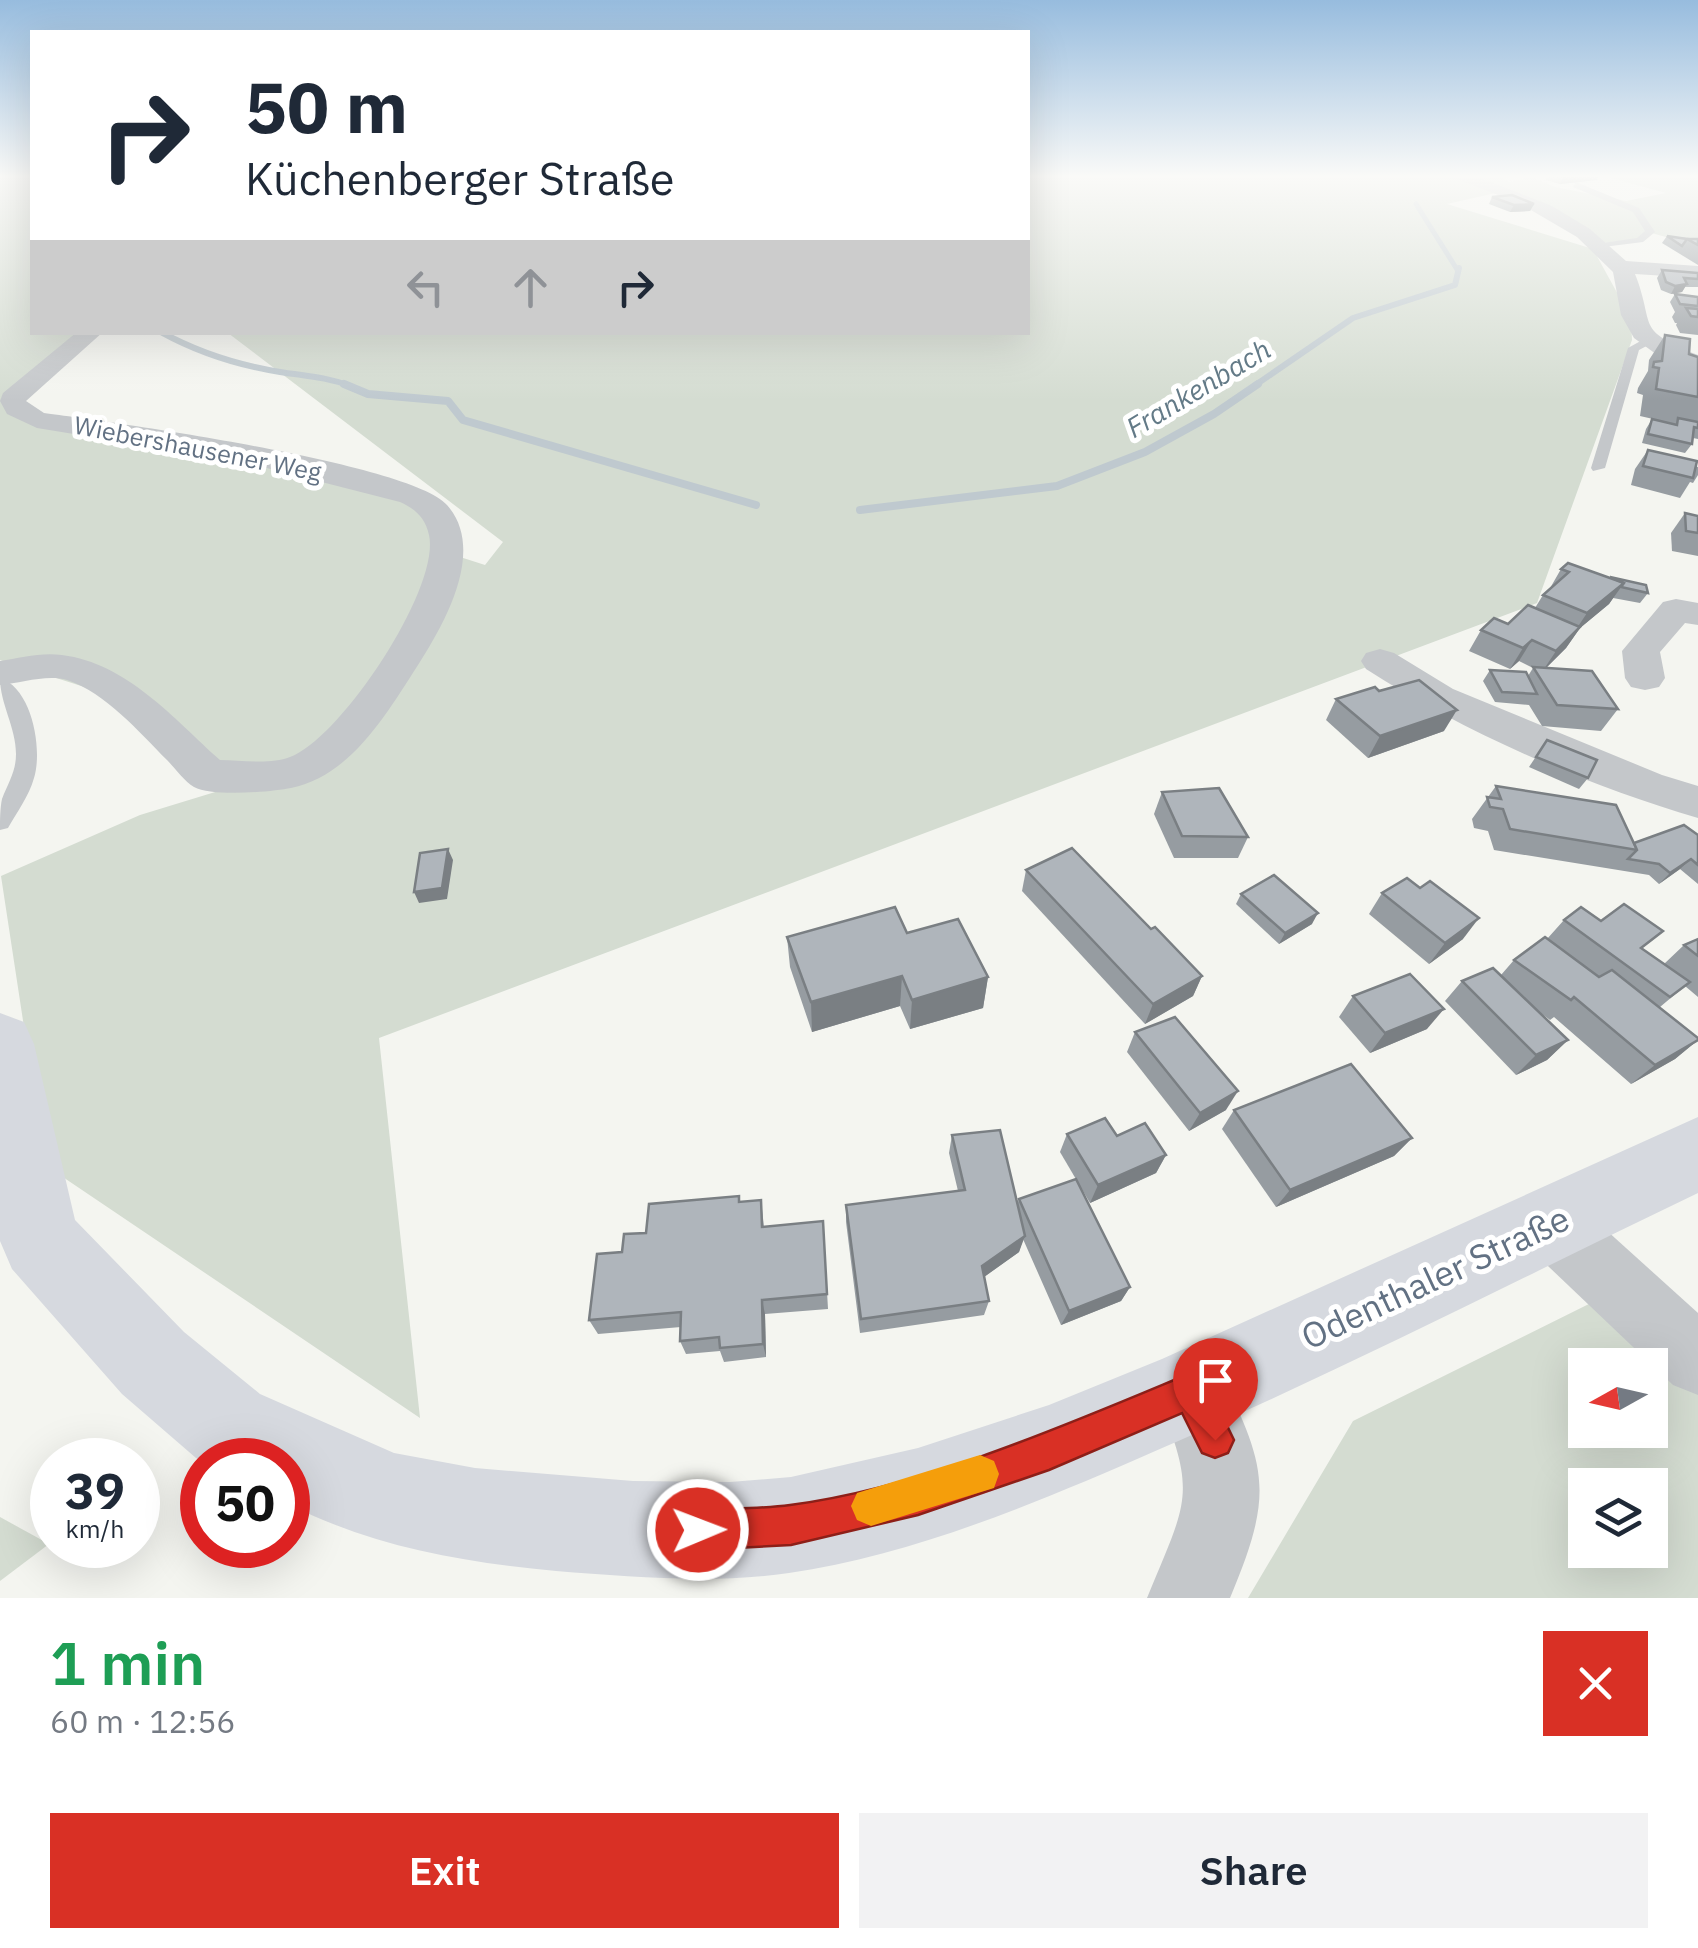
<!DOCTYPE html>
<html lang="en">
<head>
<meta charset="utf-8">
<style>
	:root { --surface:#fff; --page:#f2f2f3; --text:#1f2937; --muted:#747a83; --accent:#d93025 }
	body { margin:0; font-family:"IBM Plex Sans",sans-serif; background:var(--page); color:var(--text); height:100vh; display:flex; flex-direction:column; font-size:38px; white-space:nowrap }
	* { box-sizing:border-box; margin:0 }
	p { font-size:32px; color:var(--muted) }
	.icon { flex:none; width:55px; height:55px; fill:none; stroke:currentColor; stroke-width:2; stroke-linecap:round; stroke-linejoin:round }
	.map { position:relative; height:1598px; overflow:hidden }
	.sheet { display:flex; flex-direction:column; background:var(--surface); flex:1 }
	.sheet>* { flex:none }
	.banner { position:absolute; left:30px; top:30px; width:1000px; height:305px; border-radius:0px; box-shadow:0 10px 40px #0002; background:#fff; color:var(--text); overflow:hidden }
	.needle { width:65px; rotate:262deg }
	.fabs { position:absolute; left:1568px; top:1348px; display:grid; gap:20px }
	.fabs a { display:grid; place-items:center; width:100px; height:100px; border-radius:0px; background:var(--surface); box-shadow:0 10px 40px #0002; font-size:50px }
	.speed { position:absolute; left:30px; top:1438px; display:flex; gap:20px; font-size:50px; font-weight:700; text-align:center }
	.speed>* { display:grid; place-content:center; width:130px; height:130px; border-radius:50%; background:var(--surface); box-shadow:0 10px 40px #0002; line-height:1 }
	.speed small { font-size:25px; font-weight:400 }
	.speed .limit { border:15px solid #d22; background:#fff; color:#111 }
	.pin { position:absolute; display:grid; place-items:center; width:85px; height:85px; color:#fff; margin:-102px -42px; border-radius:50% 50% 50% 0; rotate:-45deg; box-shadow:0 0 10px #0007 }
	.pin .icon { rotate:45deg }
	.me { position:absolute; width:110px; margin:-55px; rotate:89deg; stroke-linejoin:round; filter:drop-shadow(0 0 8px #0008) }
	.turn { display:flex; align-items:center; gap:35px; height:210px; padding:0 50px; font-size:45px }
	.turn .icon { width:130px; height:130px; stroke-width:2.5 }
	.turn b { display:block; font-size:70px; line-height:85px }
	.lanes { display:flex; align-items:center; height:95px; padding:0 50px; background:#0003; justify-content:center; gap:50px; direction:ltr }
	.lanes .off { opacity:.35 }
	.round { display:grid; place-items:center; flex:none; width:105px; height:105px; border-radius:0px; background:var(--page) }
	.head { display:flex; align-items:center; justify-content:space-between; height:170px; padding:0 50px }
	h1 { font-size:60px; font-weight:600; line-height:75px; color:#1e9e55 }
	.action { display:flex; gap:20px; margin-top:auto; padding:20px 50px }
	.action a { flex:1; height:115px; border-radius:0px; background:var(--accent); color:#fff; font-size:40px; font-weight:600; line-height:115px; text-align:center }
	.action a+a { background:var(--page); color:var(--text) }
	.map>svg:first-child { display:block }
	.green { fill:#d4dcd1; fill-rule:evenodd }
	.lines { fill:none; stroke-linecap:round; stroke-linejoin:round }
	.stream-far2 { stroke:#bfc9cf; stroke-width:5 }
	.stream-far1 { stroke:#bfc9cf; stroke-width:6 }
	.stream { stroke:#bfc9cf; stroke-width:8 }
	.lane { fill:#c4c7ca; fill-rule:evenodd }
	.street { fill:#c4c7ca; fill-rule:evenodd }
	.secondary { fill:#d6d9df; fill-rule:evenodd }
	.wall { fill:#969ca1 }
	.shaded-wall { fill:#7a7f83 }
	.building { fill:#afb5bb; stroke:#7a7f83; stroke-width:2.5 }
	.route { fill:#d93025; stroke:#8d1f18; stroke-width:2.5 }
	.slow { fill:#f59e0b }
	.labels { text-anchor:middle; dominant-baseline:central; stroke-width:10; stroke-linejoin:round; paint-order:stroke }
	.far-street-label { font-size:25px; fill:#627183; stroke:#fff }
	.far-water-label { font-size:28px; font-style:italic; fill:#637a87; stroke:#fff }
	.near-street-label { font-size:35px; fill:#627183; stroke:#fff }
</style>
</head>
<body>
<div class="map">
<svg width="1698" height="1598" viewBox="0 0 1698 1598">
	<rect width="100%" height="100%" fill="#f4f5f0"/>
	<g class="green">
		<path d="M0,177H32V332L89,333L14,409L203,444L434,509L447,557L339,744L258,775L210,776L125,700L0,660Z"/>
		<path d="M1028,177H1451L1500,192L1447,204L1593,249L1631,318L1632,340L1537,603L379,1038L420,1418L45,1165L1,876L140,815L336,755L457,556L485,565L503,542L228,333L1028,332Z"/>
		<path d="M1465,177H1499L1510,182L1531,177L1555,187L1626,201L1666,193L1607,177H1698V246L1648,232L1637,239L1602,243Z"/>
		<path d="M1605,1296L1698,1384V1598H1248L1353,1421ZM1585,1365H1650V1430H1585ZM1585,1485H1650V1550H1585Z"/>
		<path d="M0,1517L49,1544L0,1581Z"/>
	</g>
	<g class="lines">
		<path class="stream-far2" d="M1416,204L1458,271"/>
		<g class="stream-far1">
			<path d="M161,332C199,353 237,365 280,372C305,376 327,377 350,386"/>
			<path d="M1254,386L1353,318L1455,285L1459,268"/>
		</g>
		<g class="stream">
			<path d="M344,384L368,394L448,401L463,420L756,505"/>
			<path d="M860,510L1057,486L1145,452L1214,414L1258,384"/>
		</g>
		<g class="lane">
			<path d="M1576,182L1639,208L1655,232L1643,242L1595,248V244L1637,238L1645,231L1633,212L1573,187Z"/>
			<path d="M1646,338L1656,341L1639,350L1605,468L1593,471L1591,468L1628,348Z"/>
			<path d="M0,678C32,688 43,749 34,778C29,796 17,812 8,828L0,830C0,821 0,808 2,799C8,783 16,772 16,754C16,727 0,704 0,678Z"/>
		</g>
		<g class="street">
			<path d="M1451,177H1478L1552,206L1590,229L1626,261L1698,266V278L1635,274C1656,327 1633,329 1698,355V371L1660,357L1634,338L1621,315L1613,272L1577,237L1519,203Z"/>
			<path d="M77,332H103L26,401L44,413C112,422 410,463 447,505C487,550 444,624 418,665C387,713 351,776 291,788C271,792 212,797 194,787C184,781 175,768 167,760C139,732 106,693 67,680C47,674 21,683 0,685V661C20,658 41,652 62,655C127,663 174,719 220,760C241,760 270,765 290,757C340,739 441,588 429,535C425,517 415,509 400,502L239,461L37,428L7,414L0,401L3,393Z"/>
			<path d="M1676,599L1698,603V625L1685,623L1660,652L1665,678L1659,687L1645,690L1631,687L1625,678L1622,651L1663,602Z"/>
			<path d="M1380,649L1394,653L1453,689L1662,775L1698,786V818C1586,785 1465,733 1366,669L1361,661L1366,653Z"/>
			<path d="M1551,1192L1574,1201L1698,1313V1395L1673,1385L1528,1247L1519,1224L1528,1201Z"/>
			<path d="M1191,1355L1217,1365C1267,1468 1275,1491 1230,1598H1147C1188,1498 1198,1495 1155,1391L1165,1365Z"/>
		</g>
		<path class="secondary" d="M0,1013L24,1022L34,1044L75,1220L184,1332L260,1394L394,1453L475,1468L633,1481L730,1482L791,1477L918,1448L1049,1405L1162,1359L1698,1117V1193C1517,1280 1338,1372 1153,1452C1041,1501 911,1556 789,1573C712,1584 633,1577 556,1571C461,1562 374,1547 288,1504V1460L202,1461L196,1458L122,1394L12,1269L0,1241Z"/>
	</g>
	<g class="wall">
		<path d="M1547,177H1598L1597,180L1560,184L1546,180Z"/>
		<path d="M1492,197L1534,204L1530,211L1510,212L1489,204Z"/>
		<path d="M1667,236L1698,239V265L1662,243Z"/>
		<path d="M1662,270L1698,273V287H1685L1682,292L1671,294L1661,290L1657,278Z"/>
		<path d="M1675,294L1698,297V335L1680,333L1676,325L1677,323H1675L1672,317L1675,312L1670,302Z"/>
		<path d="M1665,335L1689,354L1698,357V439L1693,438L1692,444L1685,453L1642,443L1646,429L1652,419L1675,424L1640,416L1643,395L1637,393L1638,388L1648,371L1649,360Z"/>
		<path d="M1648,450L1698,467V475L1693,483L1690,482L1680,498L1631,485L1635,469Z"/>
		<path d="M1685,513L1698,516V556L1672,551L1671,533Z"/>
		<path d="M1561,569L1648,593L1640,603L1613,598L1609,604L1580,628L1566,648L1546,668L1618,709L1601,731L1542,726L1529,705L1495,702L1483,681L1490,670L1528,676L1533,668L1519,661L1510,669L1469,651L1481,630L1508,624L1535,608L1543,595L1549,590Z"/>
		<path d="M1336,699L1444,731L1368,758L1326,720Z"/>
		<path d="M1547,740L1588,778L1579,789L1529,767Z"/>
		<path d="M1496,786L1634,843L1698,835V884L1680,869L1659,884L1649,875L1494,850L1488,831L1474,828L1472,819Z"/>
		<path d="M1162,792L1248,837L1238,858H1174L1154,814Z"/>
		<path d="M1026,870L1151,929L1202,976L1193,996L1145,1024L1022,891Z"/>
		<path d="M1420,888L1463,939L1429,964L1369,914L1382,893Z"/>
		<path d="M1241,894L1312,924L1279,944L1236,904Z"/>
		<path d="M1564,920L1644,950L1664,964L1684,945L1698,939V997L1685,986L1660,1007L1698,1040L1675,1059L1631,1084L1554,1017L1550,1020L1538,1011L1568,1040L1547,1060L1516,1075L1445,1001L1462,981L1501,975L1514,960L1547,939Z"/>
		<path d="M907,933L988,977L983,1008L910,1029L900,1006L812,1032L790,967L787,937Z"/>
		<path d="M1353,996L1427,1029L1370,1053L1339,1017Z"/>
		<path d="M1135,1032L1226,1110L1189,1131L1127,1052Z"/>
		<path d="M1234,1110L1412,1138L1394,1156L1276,1207L1222,1129Z"/>
		<path d="M1067,1134L1117,1136L1166,1155L1156,1173L1090,1203L1060,1152Z"/>
		<path d="M952,1135L1017,1205L1019,1199L1130,1287L1121,1301L1061,1325L1023,1239L1019,1252L984,1277L989,1301L984,1315L860,1333L846,1222V1205L958,1191L949,1153Z"/>
		<path d="M761,1200L764,1227L823,1221L828,1309L765,1314L766,1357L724,1362L720,1351L686,1354L680,1341L681,1327L598,1334L589,1320L622,1252L646,1233L740,1202Z"/>
	</g>
	<g class="shaded-wall">
		<path d="M1563,177H1598L1597,180L1560,184Z"/>
		<path d="M1534,204L1530,211L1510,212L1514,205Z"/>
		<path d="M1687,284L1682,292L1671,294L1675,286Z"/>
		<path d="M1624,583L1609,604L1580,628L1566,648L1542,672L1556,651L1573,634L1587,613Z"/>
		<path d="M1532,640L1519,661L1510,669L1523,648Z"/>
		<path d="M1457,710L1444,731L1368,758L1380,736Z"/>
		<path d="M448,849L453,860L447,899L419,903L414,892Z"/>
		<path d="M1691,859L1680,869L1659,884L1670,873Z"/>
		<path d="M1318,913L1312,924L1279,944L1285,933Z"/>
		<path d="M1479,918L1463,939L1429,964L1445,943Z"/>
		<path d="M902,976L900,1006L812,1032L811,1002Z"/>
		<path d="M1202,976L1193,996L1145,1024L1153,1004Z"/>
		<path d="M988,977L983,1008L910,1029L912,1000Z"/>
		<path d="M1444,1009L1427,1029L1370,1053L1385,1033Z"/>
		<path d="M1568,1040L1547,1060L1516,1075L1536,1055Z"/>
		<path d="M1698,1040L1675,1059L1631,1084L1655,1065Z"/>
		<path d="M1238,1091L1226,1110L1189,1131L1200,1113Z"/>
		<path d="M1412,1138L1394,1156L1276,1207L1290,1190Z"/>
		<path d="M1166,1155L1156,1173L1090,1203L1098,1185Z"/>
		<path d="M1025,1236L1019,1252L977,1282L982,1266Z"/>
		<path d="M1130,1287L1121,1301L1061,1325L1069,1311Z"/>
		<path d="M762,1300L765,1314L766,1357L763,1344Z"/>
	</g>
	<g class="building">
		<path d="M1512,195L1534,204L1514,205L1492,197Z"/>
		<path d="M1667,236L1687,239L1682,246Z"/>
		<path d="M1687,239H1698V245Z"/>
		<path d="M1662,270L1698,273V279L1684,278L1687,284L1675,286L1666,282Z"/>
		<path d="M1675,294L1698,297V306L1680,304Z"/>
		<path d="M1686,308L1698,309V317L1691,316Z"/>
		<path d="M1665,335L1690,339L1689,354L1698,357V397L1656,389L1659,368L1653,367L1654,362L1662,361Z"/>
		<path d="M1678,418L1698,422V428L1694,427L1692,444L1648,434L1652,419L1677,425Z"/>
		<path d="M1648,450L1697,461L1693,478L1643,466Z"/>
		<path d="M1685,513L1698,516V533L1686,531Z"/>
		<path d="M1568,563L1624,583L1587,613L1543,595L1569,572L1561,569Z"/>
		<path d="M1610,577L1646,585L1648,593L1621,587L1624,583Z"/>
		<path d="M1528,605L1580,627L1556,651L1532,640L1523,648L1481,630L1494,618L1508,624Z"/>
		<path d="M1533,667L1592,671L1618,709L1557,705Z"/>
		<path d="M1490,670L1526,672L1537,694L1502,692Z"/>
		<path d="M1419,680L1457,710L1380,736L1336,699L1375,687L1379,691Z"/>
		<path d="M1547,740L1597,760L1588,778L1536,757Z"/>
		<path d="M1496,786L1616,805L1637,850L1510,829L1503,809L1490,807L1487,797L1501,799Z"/>
		<path d="M1219,788L1248,837L1182,836L1162,792Z"/>
		<path d="M1684,825L1698,835V865L1691,859L1670,873L1659,864L1628,859L1637,850L1634,843Z"/>
		<path d="M1072,848L1151,929L1155,927L1202,976L1153,1004L1026,870Z"/>
		<path d="M448,849L442,888L414,892L420,853Z"/>
		<path d="M1274,875L1318,913L1285,933L1241,894Z"/>
		<path d="M1407,878L1420,888L1430,881L1479,918L1445,943L1382,893Z"/>
		<path d="M1624,904L1663,931L1641,948L1690,982L1670,997L1564,920L1581,907L1601,921Z"/>
		<path d="M895,907L907,933L958,919L988,977L912,1000L902,976L811,1002L787,937Z"/>
		<path d="M1545,937L1599,977L1612,970L1698,1038V1040L1655,1065L1574,997L1571,1000L1514,960Z"/>
		<path d="M1698,939V956L1684,945Z"/>
		<path d="M1493,968L1568,1040L1536,1055L1462,981Z"/>
		<path d="M1410,974L1444,1009L1385,1033L1353,996Z"/>
		<path d="M1175,1017L1238,1091L1200,1113L1135,1032Z"/>
		<path d="M1351,1064L1412,1138L1290,1190L1234,1110Z"/>
		<path d="M1105,1118L1117,1136L1145,1123L1166,1155L1098,1185L1067,1134Z"/>
		<path d="M1000,1130L1025,1236L982,1266L989,1301L861,1319L846,1205L965,1190L952,1135Z"/>
		<path d="M1076,1179L1130,1287L1069,1311L1019,1199Z"/>
		<path d="M739,1196V1202L761,1200L762,1227L823,1221L827,1294L762,1300L763,1344L720,1348L719,1337L680,1341L681,1312L589,1320L597,1254L622,1252L624,1234L646,1233L649,1204Z"/>
	</g>
	<linearGradient id="sky" x2="0" y2="1"><stop stop-color="#97bcde"/><stop offset="0.44" stop-color="#fafaf8"/><stop offset="1" stop-color="#fafaf8" stop-opacity="0"/></linearGradient>
	<rect width="1698" height="401" fill="url(#sky)"/>
	<path class="route" d="M1191,1373L1204,1378L1234,1440L1228,1453L1215,1458L1202,1453L1182,1413L1049,1470L918,1515L791,1545L698,1550L684,1544L678,1530L684,1516L698,1510C728,1508 760,1509 790,1505C925,1487 1066,1425 1191,1373Z"/>
	<path class="slow" d="M980,1455L994,1461L999,1474L994,1488L871,1526L857,1520L851,1506L857,1493Z"/>
	<g class="labels">
		<g class="far-street-label">
			<text transform="translate(198 448) rotate(11)">Wiebershausener Weg</text>
		</g>
		<g class="far-water-label">
			<text transform="translate(1198 388) rotate(-31)">Frankenbach</text>
		</g>
		<g class="near-street-label">
			<text transform="translate(1435 1277) rotate(-25)">Odenthaler Straße</text>
		</g>
	</g>
</svg>
<div class="fabs">
<a><svg class="needle" viewBox="-14 -14 28 28"><path d="M0-13l5 13h-10z" fill="#e53935"/><path d="M0 13l5-13h-10z" fill="#747a83"/></svg></a>
<a><svg class="icon" aria-label="layers" viewBox="0 0 24 24"><path d="M12 4l9 5-9 5-9-5zM3 14l9 5 9-5"/></svg></a>
</div>
<div class="speed"><div>39<small>km/h</small></div><div class="limit">50</div></div>
<div class="pin" style="left:1215px;top:1440px;background:#d93025"><svg class="icon" aria-label="arrive" viewBox="0 0 24 24"><path d="M6 21V4h12l-3 4 3 4H6"/></svg></div>
<svg class="me" style="left:698px;top:1530px" viewBox="-20 -20 40 40"><circle r="17" fill="#d93025" stroke="#fff" stroke-width="3"/><path d="M0-11L8 9 0 5-8 9z" fill="#fff"/></svg>
<div class="banner">
<div class="turn"><svg class="icon" aria-label="right" viewBox="0 0 24 24"><path d="M7 20v-9h11M14 6l5 5-5 5"/></svg><div><b>50 m</b>Küchenberger Straße</div></div>
<div class="lanes"><svg class="icon off" aria-label="left" viewBox="0 0 24 24"><path d="M17 20v-9H6M10 6l-5 5 5 5"/></svg><svg class="icon off" aria-label="ahead" viewBox="0 0 24 24"><path d="M12 20V5M6 11l6-6 6 6"/></svg><svg class="icon" aria-label="right" viewBox="0 0 24 24"><path d="M7 20v-9h11M14 6l5 5-5 5"/></svg></div>
</div>
</div>
<section class="sheet">
<div class="head"><div><h1>1 min</h1><p>60 m · 12:56</p></div><a class="round" style="background:#d93025;color:#fff"><svg class="icon" aria-label="close" viewBox="0 0 24 24"><path d="M6 6l12 12M18 6L6 18"/></svg></a></div>
<div class="action"><a>Exit</a><a>Share</a></div>
</section>
</body>
</html>
